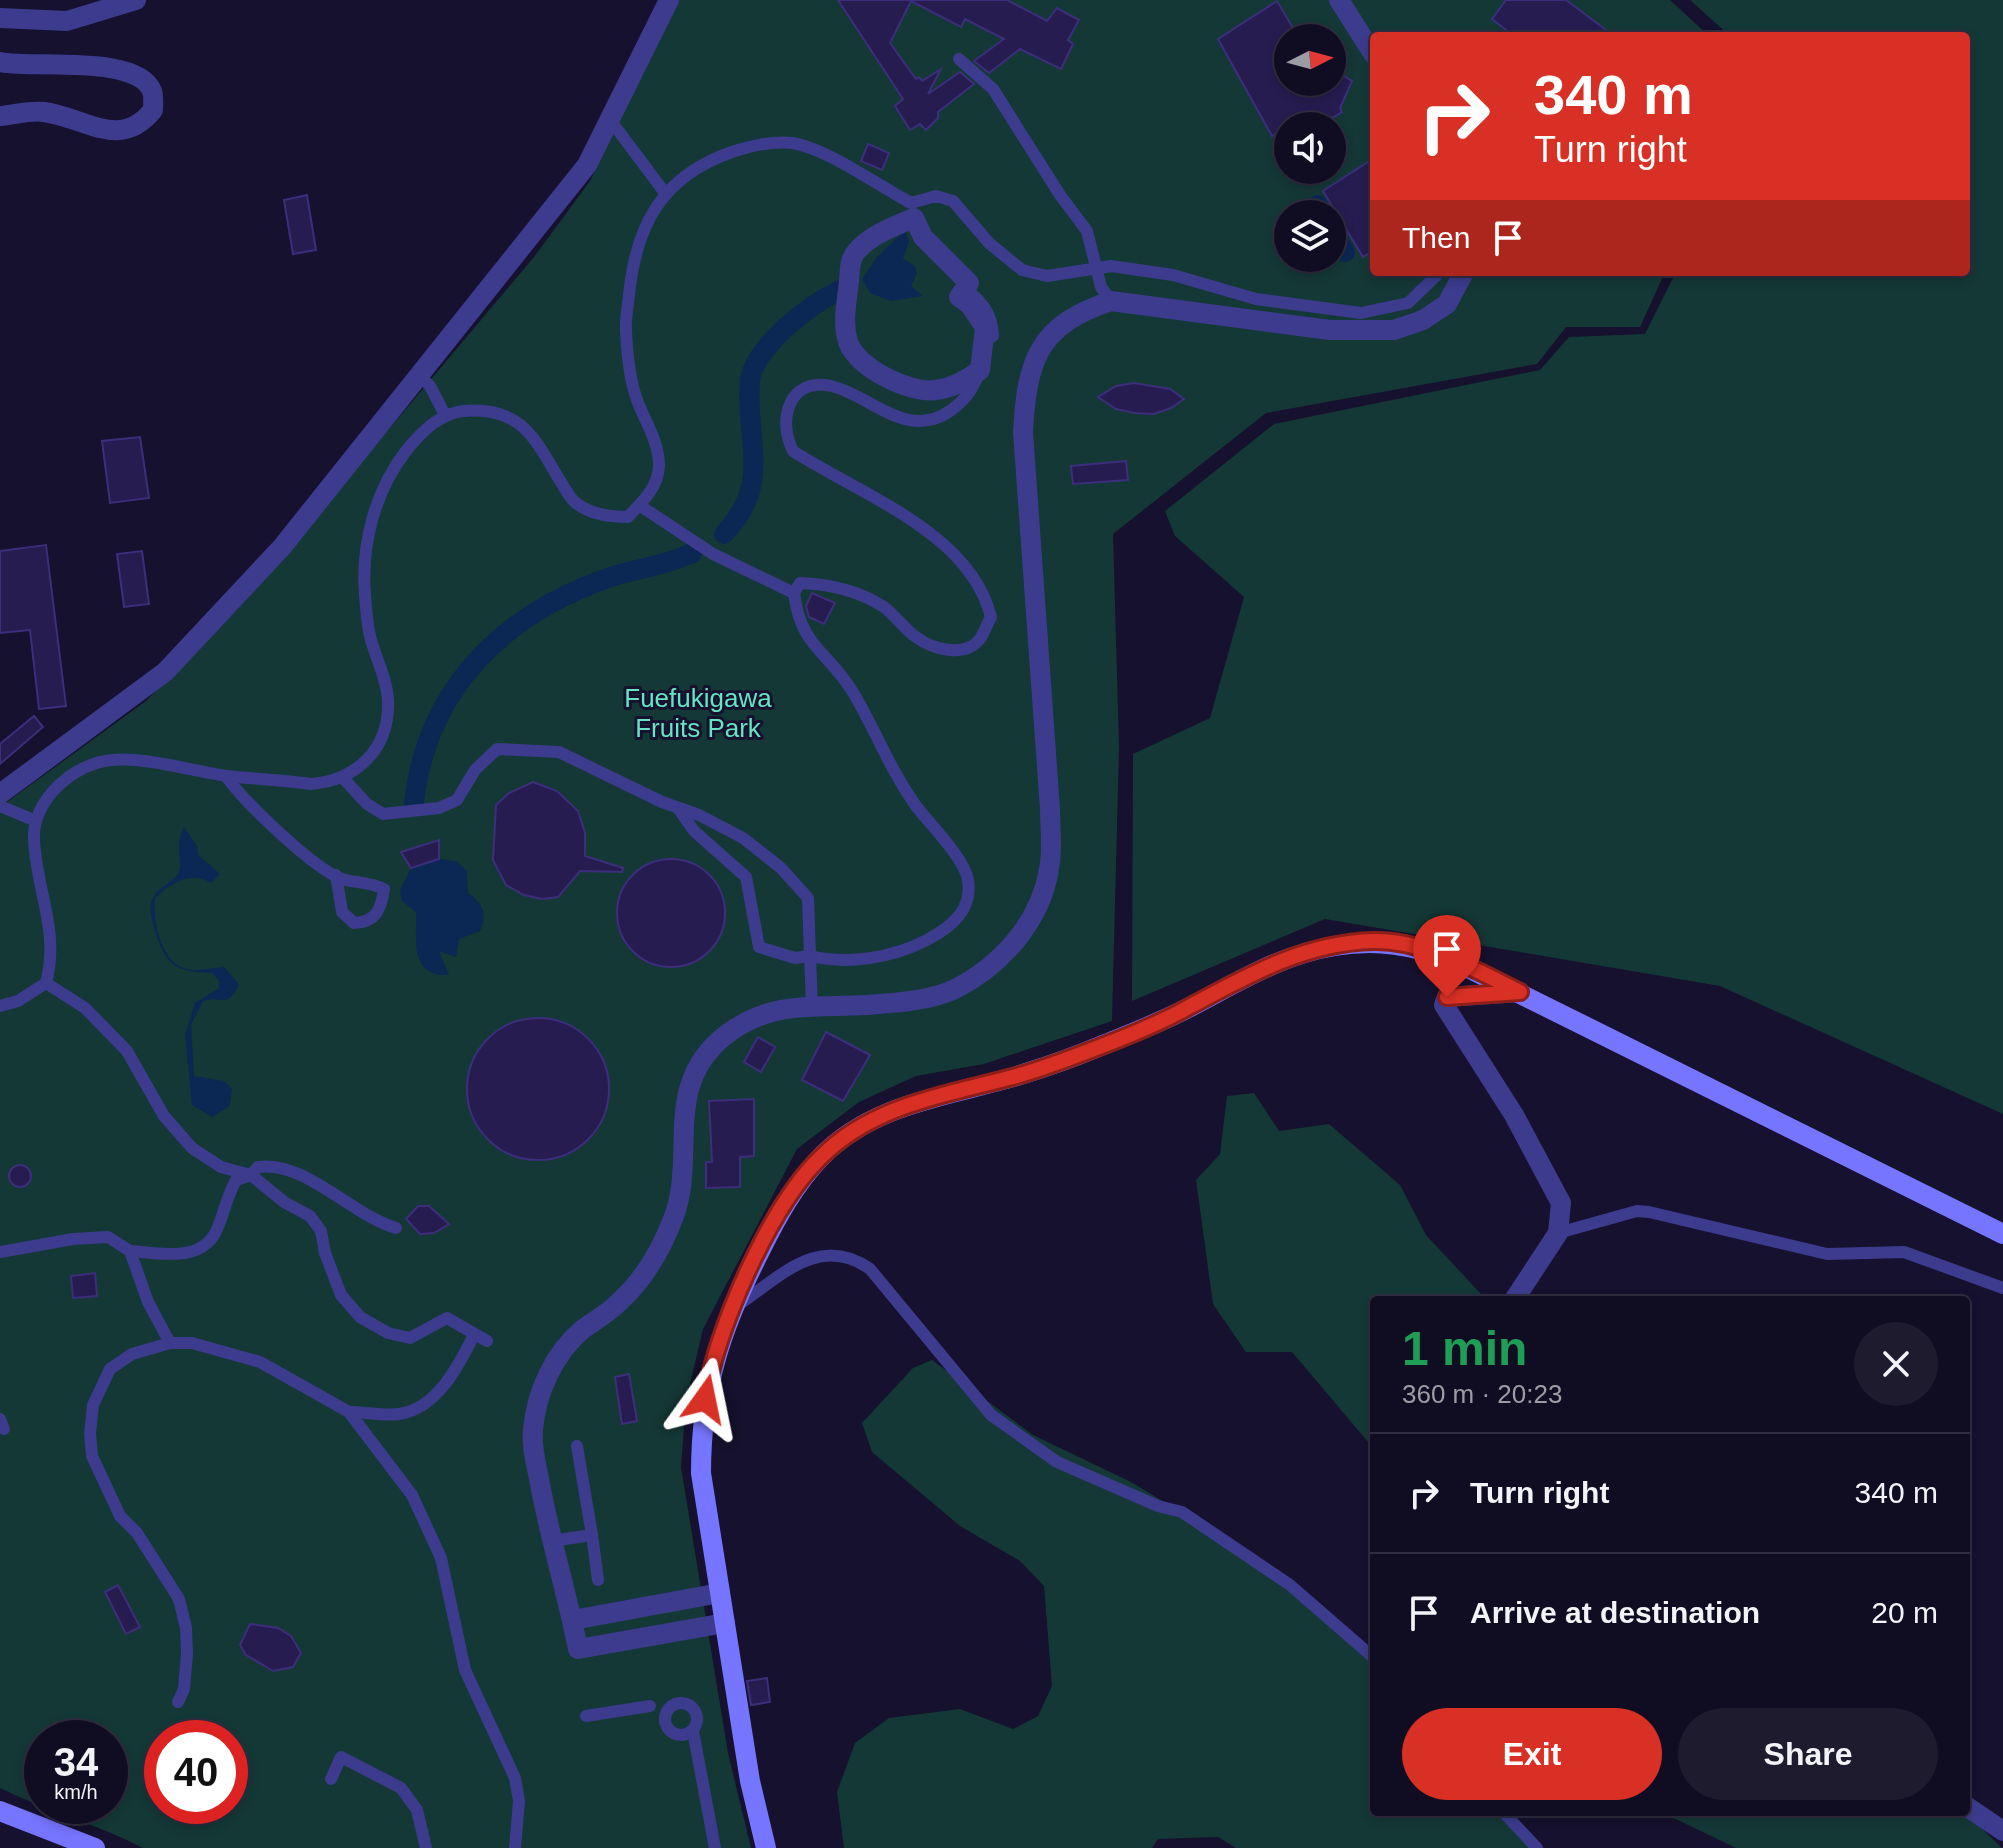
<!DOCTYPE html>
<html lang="en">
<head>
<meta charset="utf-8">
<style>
	:root { --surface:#100d22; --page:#1e1b2f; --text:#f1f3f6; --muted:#9c9ca5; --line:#302d40; --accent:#d93025 }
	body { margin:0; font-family:Arial,sans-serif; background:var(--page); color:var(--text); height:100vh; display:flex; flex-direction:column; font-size:30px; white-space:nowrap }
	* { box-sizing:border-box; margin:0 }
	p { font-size:26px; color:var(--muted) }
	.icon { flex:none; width:44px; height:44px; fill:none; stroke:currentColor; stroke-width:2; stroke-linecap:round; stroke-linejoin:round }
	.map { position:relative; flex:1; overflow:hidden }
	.details { position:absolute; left:1370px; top:1296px; width:600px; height:520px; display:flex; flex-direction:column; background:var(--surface); border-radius:8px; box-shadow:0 4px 12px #0003,0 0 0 2px var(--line) }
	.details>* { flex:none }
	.hud { position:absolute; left:1370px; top:32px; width:600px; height:244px; border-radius:8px; box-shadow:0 4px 12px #0003,0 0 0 2px var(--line); background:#d93025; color:#fff; overflow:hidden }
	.needle { width:52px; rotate:84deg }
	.controls { position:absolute; left:1274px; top:24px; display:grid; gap:16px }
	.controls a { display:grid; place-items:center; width:72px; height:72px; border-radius:50%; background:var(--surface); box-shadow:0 4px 12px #0003,0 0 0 2px var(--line); font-size:40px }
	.speed { position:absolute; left:24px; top:1720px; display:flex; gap:16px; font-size:40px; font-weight:700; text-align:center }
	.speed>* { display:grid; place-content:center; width:104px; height:104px; border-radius:50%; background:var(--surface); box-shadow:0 4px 12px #0003,0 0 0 2px var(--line); line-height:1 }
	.speed small { font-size:20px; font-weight:400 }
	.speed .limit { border:12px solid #d22; background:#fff; color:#111 }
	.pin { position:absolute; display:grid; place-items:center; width:68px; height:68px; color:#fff; margin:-82px -34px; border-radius:50% 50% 50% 0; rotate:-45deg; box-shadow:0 0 8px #0007 }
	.pin .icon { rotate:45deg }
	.me { position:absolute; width:88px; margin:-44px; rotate:12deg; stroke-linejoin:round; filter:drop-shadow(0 0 6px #0008) }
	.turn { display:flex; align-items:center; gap:28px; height:168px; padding:0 32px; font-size:36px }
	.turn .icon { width:104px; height:104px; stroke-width:2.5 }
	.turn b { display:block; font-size:56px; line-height:68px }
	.then { display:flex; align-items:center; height:76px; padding:0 32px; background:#0003; gap:16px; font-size:30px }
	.round { display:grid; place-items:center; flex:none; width:84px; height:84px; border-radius:42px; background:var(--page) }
	.headline { display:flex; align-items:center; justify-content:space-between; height:136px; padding:0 32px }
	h1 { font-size:48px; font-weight:700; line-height:60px; color:#1e9e55 }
	.cta { display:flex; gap:16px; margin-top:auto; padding:16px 32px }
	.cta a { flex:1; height:92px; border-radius:48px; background:var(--accent); color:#fff; font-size:32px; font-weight:700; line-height:92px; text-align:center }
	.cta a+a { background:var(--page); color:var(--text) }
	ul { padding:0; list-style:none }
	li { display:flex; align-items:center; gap:24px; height:120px; padding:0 32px; border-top:2px solid var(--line) }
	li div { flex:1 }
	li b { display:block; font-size:30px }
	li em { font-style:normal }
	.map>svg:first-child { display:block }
	.green { fill:#143836; fill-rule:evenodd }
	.water { fill:#0b2753 }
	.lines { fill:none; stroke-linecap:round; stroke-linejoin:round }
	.canal { stroke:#0b2753; stroke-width:20 }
	.building { fill:#261c50; stroke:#3c2e7c; stroke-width:2 }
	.lane { stroke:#3c3b8e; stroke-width:12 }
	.street { stroke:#3c3b8e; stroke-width:20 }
	.secondary { stroke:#7675ff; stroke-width:20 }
	.route-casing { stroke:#8d1f18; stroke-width:20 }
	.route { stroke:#d93025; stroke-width:14 }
	.labels { text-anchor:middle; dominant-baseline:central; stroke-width:6; stroke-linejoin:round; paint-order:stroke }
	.park-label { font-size:26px; fill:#64e5c3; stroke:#15112e }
</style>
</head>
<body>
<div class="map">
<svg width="2003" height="1848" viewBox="0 0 2003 1848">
	<rect width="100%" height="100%" fill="#15112e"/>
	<g class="green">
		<path d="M676,0H1670L1709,36H1374V272H1665L1640,327H1566L1537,364L1266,413L1113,534L1119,747L1112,1021L984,1064L916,1076L859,1102L797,1149L703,1329L686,1401L681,1467L728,1753L751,1848H143C97,1824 47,1811 0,1788V807L146,701L233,614L534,257L590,181ZM1288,38H1332V82H1288ZM1288,126H1332V170H1288ZM1288,214H1332V258H1288ZM42,1738H110V1806H42ZM162,1738H230V1806H162Z"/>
		<path d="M1690,0H2003V1114L1720,986L1325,919L1132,1001L1133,754L1210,718L1244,597L1175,536L1165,511L1274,424L1540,370L1569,337L1645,334L1676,272H1966V36H1730Z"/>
		<path d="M1254,1093L1279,1131L1329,1124L1400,1185L1426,1235L1481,1294L1483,1300H1374V1449L1292,1352H1246L1213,1304L1196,1180L1220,1154L1227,1096Z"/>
		<path d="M932,1360L1033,1435L1131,1482L1189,1517L1374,1655V1812H1510L1543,1848H1236L1218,1837L1158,1839L1152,1848H844L837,1792L855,1743L889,1718L960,1709L1013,1729L1038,1716L1052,1686L1044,1586L1020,1561L960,1526L872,1452L862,1423L913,1368Z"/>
		<path d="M1661,1812H1956L1975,1822L2002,1848H1736Z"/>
	</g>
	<g class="water">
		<path d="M905,230L909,241L903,258L915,266L917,273L911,286L923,296L891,301L870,293L862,279L877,257Z"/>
		<path d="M184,827L197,846L198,855L220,874L211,883C191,870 171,883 155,898C153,921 160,961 186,969C198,972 212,968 224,967L239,984C227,1011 222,994 203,1001L191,1025L194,1076L224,1081L232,1088L230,1106L212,1117L192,1105L185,1035L195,1003L219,988V981L212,973C176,972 166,966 155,931C153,922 148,909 152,900C156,887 179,881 180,868C181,852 175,844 184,827Z"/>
		<path d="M439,859L456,861L467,871L468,893C483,903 488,914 480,931L459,939L456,957L439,951L449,975C409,977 417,940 416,912L402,901L400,890L411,868Z"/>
	</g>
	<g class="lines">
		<g class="canal">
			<path d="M1318,205L1323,214"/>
			<path d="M1332,230L1345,252"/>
			<path d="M724,534C773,482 745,443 750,382C752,348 813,301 843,289"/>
			<path d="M414,802C427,689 502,616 605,579C634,568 663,567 692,553"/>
		</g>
	</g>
	<g class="building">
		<path d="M838,0H1007L1047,21L1057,8L1079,20L1068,40L1073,44L1061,69L1020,49L989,73L974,61L1004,39L965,19L961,27L911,1L890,43L916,79L919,77L922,81L941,69L928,94L960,72L974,84L938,112V118L926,130L920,124L910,130L895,106L903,99Z"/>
		<path d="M1506,0H1566L1614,36H1514L1492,19Z"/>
		<path d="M1277,1L1299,38H1288V82H1332V69L1352,81L1340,108L1342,112L1318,126H1288L1272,136L1218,39Z"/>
		<path d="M868,144L889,153L882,170L861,161Z"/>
		<path d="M1374,158V250L1363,257L1323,191Z"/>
		<path d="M307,195L316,250L293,254L284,200Z"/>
		<path d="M1134,383L1170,389L1184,399L1171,408L1154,414L1135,413L1116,409L1098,397L1116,386Z"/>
		<path d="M140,437L149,498L110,503L102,441Z"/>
		<path d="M1126,461L1128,480L1073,484L1071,466Z"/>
		<path d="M46,545L66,706L39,709L30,630L0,633V551Z"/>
		<path d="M142,551L149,604L124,607L117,554Z"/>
		<path d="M812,593L835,603L824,624L809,617L806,606Z"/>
		<path d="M34,716L43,727L0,764V744Z"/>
		<path d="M533,782L557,791L578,811L585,833V856L623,868L622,872L580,871L558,897L542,899L524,895L506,885L493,860L496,805L509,793Z"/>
		<path d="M439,840V859L411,868L401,852Z"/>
		<circle cx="671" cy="913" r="54"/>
		<circle cx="538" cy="1089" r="71"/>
		<path d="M826,1032L870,1055L843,1101L802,1080Z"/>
		<path d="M758,1037L775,1047L761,1072L744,1062Z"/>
		<path d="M754,1099V1156L740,1157V1187L706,1188V1162H712L709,1101Z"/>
		<circle cx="20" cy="1176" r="11"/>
		<path d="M418,1206H429L449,1224L434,1233L420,1234L406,1219Z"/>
		<path d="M95,1273L97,1296L73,1298L71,1276Z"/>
		<path d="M629,1374L637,1421L622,1424L615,1377Z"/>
		<path d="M118,1585L140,1627L126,1634L105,1592Z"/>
		<path d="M250,1624L278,1628L291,1636L301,1653L293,1667L273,1671L246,1655L240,1645Z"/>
		<path d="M767,1678L770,1702L751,1705L747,1681Z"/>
	</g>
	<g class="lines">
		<g class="lane">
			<path d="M959,59L993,89L1060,195L1087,231L1101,287L1111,301"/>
			<path d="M611,121L665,193"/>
			<path d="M963,286C981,301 992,312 993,336"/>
			<path d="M418,374L430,386L445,415"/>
			<path d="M639,505L713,554L794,593"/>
			<path d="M226,776C243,801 314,869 342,879C356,883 370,882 384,889C381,910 376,922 354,923L342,912L336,875"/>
			<path d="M343,778L367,804L383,814L439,808L457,800L475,770L497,749L559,752L662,802L699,815L743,838L781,868L808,898L810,956C848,965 892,958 927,940C951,927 973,910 968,880C965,859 930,824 916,806C889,768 877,733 854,694C829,651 801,649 794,593L800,583C829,584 859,591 884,607C896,616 904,629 916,637C932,649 964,658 979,640C984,634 987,624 991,617C970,532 859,494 793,451C777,420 789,377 831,386C871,395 906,441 950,411C965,400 973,390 979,372"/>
			<path d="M0,806L36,821"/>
			<path d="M678,808L694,831L746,877L759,947L795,958L810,956L812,1005"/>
			<path d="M46,983L85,1008L127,1051L164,1116L192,1148L221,1167L251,1175L284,1202L310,1216L321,1231L325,1253L341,1295L360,1317L388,1333L410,1338L447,1318L487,1341"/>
			<path d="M0,1006L18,1001L46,983C60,931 36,890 34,839C32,800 74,763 112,760C150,757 190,771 227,776C255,779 283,780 311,784C357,780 390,749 388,700C387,678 375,657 370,636C367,623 366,608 365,594C361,544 375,491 406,451C420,433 440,413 464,411C520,406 534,437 559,479C564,486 569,498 576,503C591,515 610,517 628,517C642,502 658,488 659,466C659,440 644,421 636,397C629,376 627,354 626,331C625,319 628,307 629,295C636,225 662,176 732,152C750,146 772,141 792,143C824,147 881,187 911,203L936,196L953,201L989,243L1022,270L1047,276L1111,266L1173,275L1256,299L1361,313L1408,303L1440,272"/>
			<path d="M1558,1233L1637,1211L1649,1212L1827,1254L1904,1252L2003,1288"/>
			<path d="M130,1251C160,1253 204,1264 218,1227C225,1210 227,1196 236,1180L251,1175L258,1167C305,1160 351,1215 396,1228"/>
			<path d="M0,1252L73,1239L108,1237L130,1251L148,1302L170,1343"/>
			<path d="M737,1306C780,1277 819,1233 870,1269L991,1415L1057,1462L1158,1506L1182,1512L1290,1585L1374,1658"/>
			<path d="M349,1412C365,1412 383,1416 399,1414C437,1409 459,1365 474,1335"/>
			<path d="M0,1419L4,1429"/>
			<path d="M592,1535L598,1580"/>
			<path d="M551,1541L592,1535L577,1446"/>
			<path d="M178,1702L184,1689L187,1654L186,1628L179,1599L137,1533L120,1516L92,1456L90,1434L93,1405L110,1369L132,1354L170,1343H192L260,1362L349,1412L412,1495L441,1558L465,1670L515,1778L519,1801L515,1848"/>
			<circle cx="681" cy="1719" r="16"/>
			<path d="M586,1716L650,1706"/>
			<path d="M693,1731L715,1848"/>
			<path d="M331,1779L341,1757L401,1788L417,1810L426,1848"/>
			<path d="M1503,1812L1537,1848"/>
		</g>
		<g class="street">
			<path d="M1339,0L1374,55"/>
			<path d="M0,18L67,21L136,0"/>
			<path d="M0,62C33,69 137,54 152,91C154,96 153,104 153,110C120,151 87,118 44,112C30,110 14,115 0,116"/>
			<path d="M914,218L923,237L969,283L959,297L970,305L985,327L980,370C967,380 953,388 936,390C910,394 857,368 848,342C842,322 847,301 849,281C850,271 849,260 856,252C870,235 895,226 914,218Z"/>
			<path d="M0,794L165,672L282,547L587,165L669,0"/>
			<path d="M1514,1300L1558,1233L1561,1203L1514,1115L1444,1005L1447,997L1520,992"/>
			<path d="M573,1620L720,1593"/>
			<path d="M725,1623L578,1649C567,1593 550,1539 540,1484C537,1467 531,1447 533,1430C536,1393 554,1353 583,1329C594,1321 607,1314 617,1304C642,1282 661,1250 673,1219C698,1155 660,1085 727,1034C773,1000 814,1008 866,1005C894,1003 930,1001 955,989C1001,966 1041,921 1049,869C1053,850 1050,828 1050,809L1023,432C1027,360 1038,325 1111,301L1330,330H1394L1423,320L1447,304L1464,272"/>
			<path d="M1966,1806L2003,1831"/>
		</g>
		<g class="secondary">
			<path d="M0,1811L95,1848"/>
			<path d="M766,1848L750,1781L701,1473C701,1385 722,1326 761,1249C777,1217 795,1184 820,1158C872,1103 949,1096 1017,1076C1046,1067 1075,1057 1103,1045C1130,1034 1159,1023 1186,1009C1235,984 1279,955 1335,946C1377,939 1413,945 1452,960L2003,1234"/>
		</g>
	</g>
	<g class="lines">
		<defs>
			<path id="route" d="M705,1399C716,1330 770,1206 821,1157C873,1105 945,1095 1013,1077C1042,1069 1071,1058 1099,1047C1128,1036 1160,1023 1187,1008C1247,976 1303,943 1373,941C1425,940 1475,970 1520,992L1447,997"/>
		</defs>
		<use href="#route" class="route-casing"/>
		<use href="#route" class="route"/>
	</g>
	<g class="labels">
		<g class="park-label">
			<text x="698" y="698">Fuefukigawa<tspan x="698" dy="30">Fruits Park</tspan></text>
		</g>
	</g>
</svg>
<div class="controls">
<a><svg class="needle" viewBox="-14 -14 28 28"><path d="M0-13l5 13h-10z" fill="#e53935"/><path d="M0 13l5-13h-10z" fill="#9c9ca5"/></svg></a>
<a><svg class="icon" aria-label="sound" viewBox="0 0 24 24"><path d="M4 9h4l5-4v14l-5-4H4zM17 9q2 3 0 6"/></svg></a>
<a><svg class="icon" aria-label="layers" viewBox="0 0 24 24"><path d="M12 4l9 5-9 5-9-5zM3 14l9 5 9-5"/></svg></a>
</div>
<div class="speed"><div>34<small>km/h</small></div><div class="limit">40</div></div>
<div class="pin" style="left:1447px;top:997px;background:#d93025"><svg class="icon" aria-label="arrive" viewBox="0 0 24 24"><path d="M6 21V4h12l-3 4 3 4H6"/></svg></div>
<svg class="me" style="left:705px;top:1399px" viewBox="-20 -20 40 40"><path d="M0-17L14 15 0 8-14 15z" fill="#d93025" stroke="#fff" stroke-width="4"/></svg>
<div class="hud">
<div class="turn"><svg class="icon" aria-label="right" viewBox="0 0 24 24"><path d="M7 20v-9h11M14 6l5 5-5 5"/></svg><div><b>340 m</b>Turn right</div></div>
<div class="then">Then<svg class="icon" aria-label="arrive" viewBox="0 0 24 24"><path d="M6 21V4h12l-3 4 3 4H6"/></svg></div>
</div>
<section class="details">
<div class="headline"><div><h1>1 min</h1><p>360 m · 20:23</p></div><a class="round"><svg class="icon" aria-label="close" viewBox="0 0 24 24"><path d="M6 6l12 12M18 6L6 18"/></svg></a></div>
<ul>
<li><svg class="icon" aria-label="right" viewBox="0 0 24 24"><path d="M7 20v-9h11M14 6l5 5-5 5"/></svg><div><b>Turn right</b></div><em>340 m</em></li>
<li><svg class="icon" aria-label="arrive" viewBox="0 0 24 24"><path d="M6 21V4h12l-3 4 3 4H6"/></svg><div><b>Arrive at destination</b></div><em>20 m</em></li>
</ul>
<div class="cta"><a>Exit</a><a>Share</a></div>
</section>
</div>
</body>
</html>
